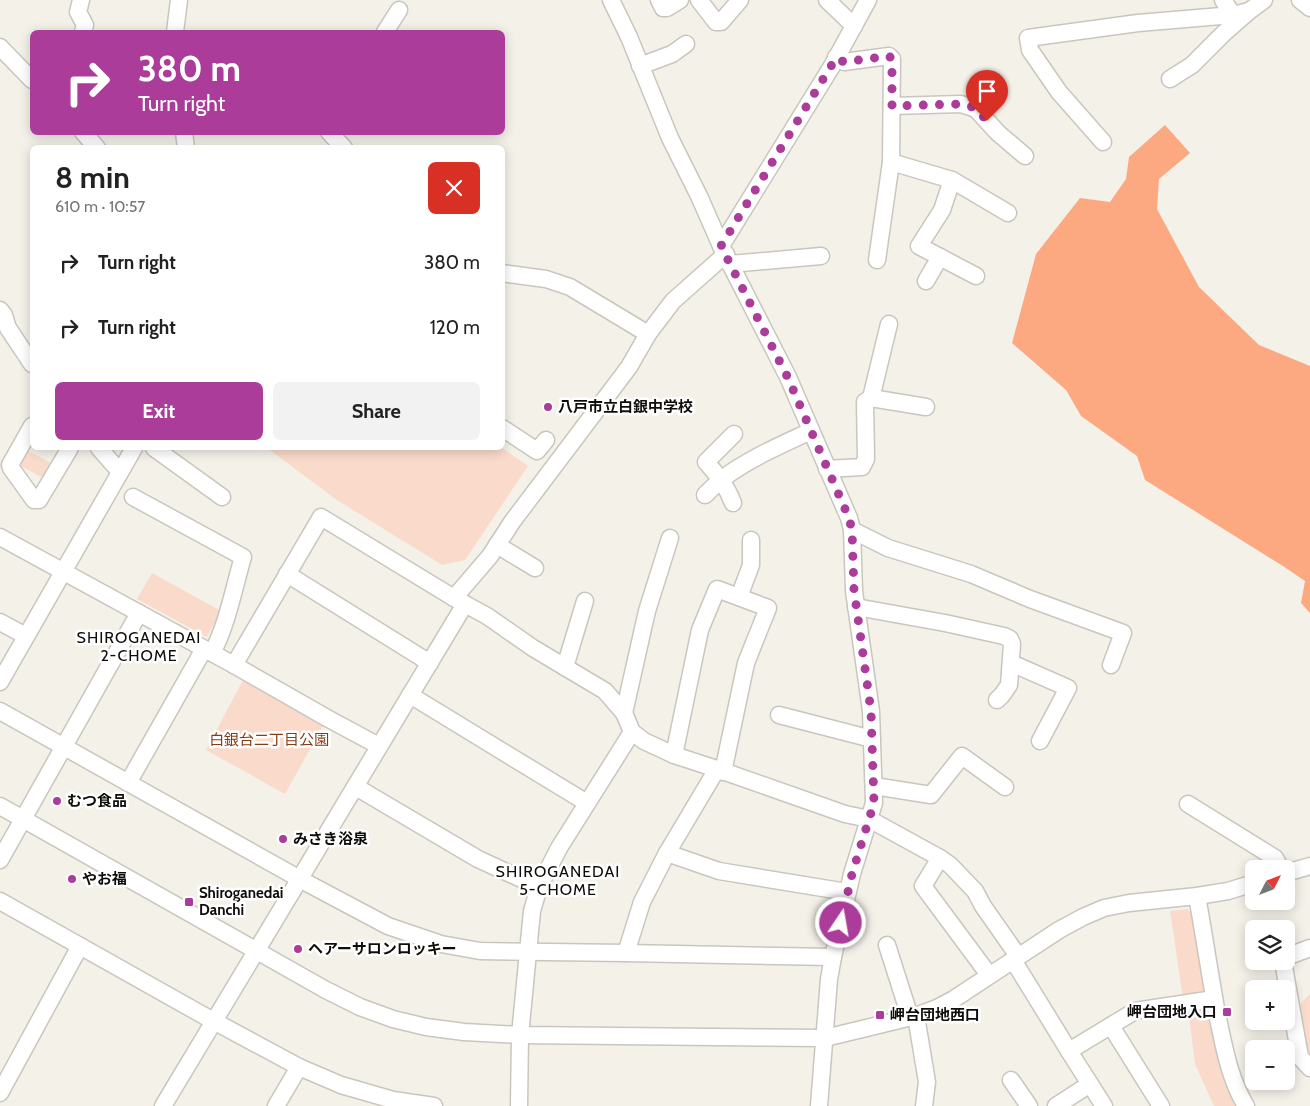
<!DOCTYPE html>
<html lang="en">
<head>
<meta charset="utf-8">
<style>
	:root { --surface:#fff; --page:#f2f2f2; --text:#222; --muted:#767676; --accent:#ab3c9a }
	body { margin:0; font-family:Cabin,"Noto Sans JP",sans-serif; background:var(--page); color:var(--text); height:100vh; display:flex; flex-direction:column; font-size:19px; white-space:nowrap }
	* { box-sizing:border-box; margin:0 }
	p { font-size:16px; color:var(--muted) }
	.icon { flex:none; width:28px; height:28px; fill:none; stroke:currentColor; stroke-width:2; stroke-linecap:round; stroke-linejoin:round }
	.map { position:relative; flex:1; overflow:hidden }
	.drawer { position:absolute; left:30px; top:145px; width:475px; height:305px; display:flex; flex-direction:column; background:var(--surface); border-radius:8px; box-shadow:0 2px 12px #0003 }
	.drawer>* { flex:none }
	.guide { position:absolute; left:30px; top:30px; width:475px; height:105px; border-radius:8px; box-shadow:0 2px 12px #0003; background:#ab3c9a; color:#fff; overflow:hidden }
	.needle { width:32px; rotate:48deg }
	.fabs { position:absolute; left:1245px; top:860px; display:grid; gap:10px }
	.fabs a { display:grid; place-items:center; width:50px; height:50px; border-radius:8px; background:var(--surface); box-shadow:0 2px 12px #0003; font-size:25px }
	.pin { position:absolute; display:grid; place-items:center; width:42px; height:42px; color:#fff; margin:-51px -21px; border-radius:50% 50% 50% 0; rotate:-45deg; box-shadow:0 0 5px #0007 }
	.pin .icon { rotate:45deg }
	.me { position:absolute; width:55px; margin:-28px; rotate:12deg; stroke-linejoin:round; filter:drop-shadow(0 0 4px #0008) }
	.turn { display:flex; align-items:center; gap:18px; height:105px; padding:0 25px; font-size:22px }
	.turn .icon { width:65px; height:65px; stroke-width:2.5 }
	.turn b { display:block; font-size:35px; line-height:42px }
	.round { display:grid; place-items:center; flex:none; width:52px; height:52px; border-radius:8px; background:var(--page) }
	.overview { display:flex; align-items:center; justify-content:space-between; height:85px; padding:0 25px }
	h1 { font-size:30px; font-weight:700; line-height:38px }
	.button { display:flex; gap:10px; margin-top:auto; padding:10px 25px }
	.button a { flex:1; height:58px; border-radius:8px; background:var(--accent); color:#fff; font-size:20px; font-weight:700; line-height:58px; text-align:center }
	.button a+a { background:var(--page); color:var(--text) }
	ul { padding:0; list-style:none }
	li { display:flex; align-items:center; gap:15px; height:65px; padding:0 25px }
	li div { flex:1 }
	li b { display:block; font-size:19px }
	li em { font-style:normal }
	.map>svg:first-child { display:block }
	.green { fill:#fadacb }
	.forest { fill:#fca982 }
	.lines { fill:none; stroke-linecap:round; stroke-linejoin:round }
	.minor-casing { stroke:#c9c6be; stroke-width:19 }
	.minor { stroke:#fff; stroke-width:16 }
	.route { stroke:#ab3c9a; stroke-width:9; stroke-dasharray:0 16.2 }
	.poi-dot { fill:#ab3c9a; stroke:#fff; stroke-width:2 }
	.labels { text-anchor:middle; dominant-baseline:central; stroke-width:5; stroke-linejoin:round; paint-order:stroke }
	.poi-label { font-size:15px; font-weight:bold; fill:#0e0d0a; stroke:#fff; text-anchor:start }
	.park-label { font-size:15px; fill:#853c14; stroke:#fff }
	.neighbourhood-label { font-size:16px; letter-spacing:1px; fill:#0e0d0a; stroke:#fff }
</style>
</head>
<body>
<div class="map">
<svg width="1310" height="1106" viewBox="0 0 1310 1106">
	<rect width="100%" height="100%" fill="#f4f1e9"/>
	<g class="green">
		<path d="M502,448L528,466L465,560L442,565L337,500L267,448Z"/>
		<path d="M25,449L53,464L45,479L17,464Z"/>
		<path d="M152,573L221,611L207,637L137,599Z"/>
		<path d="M243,680L324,724L285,794L206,750Z"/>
		<path d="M1187,909L1193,915L1207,993L1183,998L1170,911Z"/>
		<path d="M1310,994V1055L1307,1052L1299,1005Z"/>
		<path d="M1207,1006L1209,1008L1217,1052L1227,1084L1237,1106H1214L1195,1064L1188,1009Z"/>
	</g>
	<path class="forest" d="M1165,125L1190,153L1159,179L1157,209L1199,287L1259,345L1310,366V613L1301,603L1305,581L1283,566L1145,480L1137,456L1081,416L1066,390L1012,343L1036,254L1080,198L1110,202L1126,179L1129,157Z"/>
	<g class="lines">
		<defs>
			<g id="minor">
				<path d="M81,0L78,12L85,25L83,32"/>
				<path d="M611,0L629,37L670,138L699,196L721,246L788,377L849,518L852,530L854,591L871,711L874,803L852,874L833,957L829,979L819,1106"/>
				<path d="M659,0L663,8H667L680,0"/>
				<path d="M699,0L716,22H721L740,0"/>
				<path d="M827,0L854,26"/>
				<path d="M1223,0L1233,15"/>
				<path d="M1300,0L1310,8"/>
				<path d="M175,32L179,0"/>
				<path d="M385,32L399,10"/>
				<path d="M0,47L32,80"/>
				<path d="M836,57L844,62L889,56L892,59L891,162L877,260"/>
				<path d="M640,66L672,54L686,44"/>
				<path d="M1170,79L1192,65L1224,33L1248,12"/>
				<path d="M892,106L961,104L976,109L998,133L1025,156"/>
				<path d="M83,132L97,148"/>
				<path d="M184,132L186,148"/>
				<path d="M329,132L344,148"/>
				<path d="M1103,142L1059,92L1030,50L1028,38L1138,23L1233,15L1249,11L1264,0"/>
				<path d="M891,162L952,180L942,210L919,246L976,276"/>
				<path d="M952,180L1008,213"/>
				<path d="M721,246L832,66L868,0"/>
				<path d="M730,264L821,256"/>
				<path d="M502,273L546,279L570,287L648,334"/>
				<path d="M926,281L940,257"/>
				<path d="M0,310L4,315L8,328L32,364"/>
				<path d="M871,398L889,324"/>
				<path d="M32,426L10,465L11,468L34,500H39L70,448"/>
				<path d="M502,428L537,451L546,440"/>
				<path d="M99,448L120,472"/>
				<path d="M154,448L222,497"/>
				<path d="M827,469L862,467L866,459L865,402L871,398L926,407"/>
				<path d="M705,495C710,490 716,484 722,479C748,459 781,445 811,431"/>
				<path d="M133,497L243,557C234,587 227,626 212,653"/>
				<path d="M733,503C726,485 719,477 706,462L734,434"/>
				<path d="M852,530L888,548L971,574L1030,599L1123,633L1111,665"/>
				<path d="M0,537L234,665L327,718L379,746"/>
				<path d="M497,545L535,568"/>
				<path d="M287,574L430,663"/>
				<path d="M739,597L751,565V540"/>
				<path d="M454,598L490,556L512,522L629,367L648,334L673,301L726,254"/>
				<path d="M856,607L945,623L1004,636L1010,639L1012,644L1009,685L1002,695L997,700"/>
				<path d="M0,622L26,636"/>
				<path d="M1011,663L1068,688L1040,741"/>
				<path d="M234,665L321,517L454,598L487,616L533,648L605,691L624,713L632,732L644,741L674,755L717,769L845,814L869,819L940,858L950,865L975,891L983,906L1018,956"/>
				<path d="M565,667L585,601"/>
				<path d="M0,682L134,448"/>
				<path d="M410,695L587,803"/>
				<path d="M0,711L307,883L388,926L441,944L480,951L626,953L833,957"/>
				<path d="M624,713L647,611L670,538"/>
				<path d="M779,715L872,739"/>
				<path d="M674,755L700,630L717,589L768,608L746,663L723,772"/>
				<path d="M128,783L204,649"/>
				<path d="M874,786L931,795L962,756L1005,787"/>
				<path d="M356,787L478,859L539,887"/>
				<path d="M1188,804L1275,858L1281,869"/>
				<path d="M0,806L326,990L360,1007L393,1019L426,1027L464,1032L520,1035L825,1038L916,1016L937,1008L954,999L1059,930L1083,917L1104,908L1129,903L1197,896L1228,891L1254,883"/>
				<path d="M667,853L719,871L847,892"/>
				<path d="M940,858L923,886L989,975"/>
				<path d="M0,860L139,613"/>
				<path d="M1286,873L1310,866"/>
				<path d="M1197,896C1204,935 1210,975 1217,1014C1224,1046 1229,1078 1246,1106"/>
				<path d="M0,901L208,1018L299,1067L341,1085L393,1100L434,1106"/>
				<path d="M887,945L910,1017"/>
				<path d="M626,953L642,902L667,853L717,769"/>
				<path d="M1286,957L1310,948"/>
				<path d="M1013,960L1069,1051L1104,1106"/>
				<path d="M1283,961L1300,1057L1310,1068"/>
				<path d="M916,1016L927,1082L924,1106"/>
				<path d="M1111,1026L1161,1106"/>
				<path d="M1069,1051L1135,1011L1214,999"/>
				<path d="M1011,1080L1029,1106"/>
				<path d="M0,1093L80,946"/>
				<path d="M163,1106L465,604"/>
				<path d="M276,1106L299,1067"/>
				<path d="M519,1106L520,1035L532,911L539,887L559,848L632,732"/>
				<path d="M1056,1106L1090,1084"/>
			</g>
		</defs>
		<use href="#minor" class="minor-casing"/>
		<use href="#minor" class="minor"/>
	</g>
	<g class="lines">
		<path class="route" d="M841,923L852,874L874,803L871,711L854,590L852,530L849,518L788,378L721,246L836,58L844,62L889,56L892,59V106L961,104L976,108L987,121"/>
	</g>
	<g class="poi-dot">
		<circle cx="548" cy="407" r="5"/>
		<circle cx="57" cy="801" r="5"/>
		<circle cx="283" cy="839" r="5"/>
		<circle cx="72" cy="879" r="5"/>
		<rect x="184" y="897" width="10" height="10" rx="2.5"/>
		<circle cx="298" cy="949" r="5"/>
		<rect x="1222" y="1007" width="10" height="10" rx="2.5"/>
		<rect x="875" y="1010" width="10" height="10" rx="2.5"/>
	</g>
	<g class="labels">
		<g class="poi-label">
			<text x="558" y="407">八戸市立白銀中学校</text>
			<text x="67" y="801">むつ食品</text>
			<text x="293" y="839">みさき浴泉</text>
			<text x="82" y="879">やお福</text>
			<text x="199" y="893">Shiroganedai<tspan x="199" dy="17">Danchi</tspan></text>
			<text x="308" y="949">ヘアーサロンロッキー</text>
			<text x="1217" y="1012" text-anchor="end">岬台団地入口</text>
			<text x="890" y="1015">岬台団地西口</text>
		</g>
		<g class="park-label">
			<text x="269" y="740">白銀台二丁目公園</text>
		</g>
		<g class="neighbourhood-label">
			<text x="139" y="637">SHIROGANEDAI<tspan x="139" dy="18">2-CHOME</tspan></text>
			<text x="558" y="871">SHIROGANEDAI<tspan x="558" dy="18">5-CHOME</tspan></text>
		</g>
	</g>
</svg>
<div class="fabs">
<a><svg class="needle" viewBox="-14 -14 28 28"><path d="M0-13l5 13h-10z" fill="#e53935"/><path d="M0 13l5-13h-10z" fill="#767676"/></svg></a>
<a><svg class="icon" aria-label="layers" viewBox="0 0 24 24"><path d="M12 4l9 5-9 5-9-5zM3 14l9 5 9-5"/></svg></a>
<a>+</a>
<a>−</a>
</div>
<div class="pin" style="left:987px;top:121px;background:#d93025"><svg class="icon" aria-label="arrive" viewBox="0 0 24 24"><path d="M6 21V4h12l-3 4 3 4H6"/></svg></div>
<svg class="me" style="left:841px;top:923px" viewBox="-20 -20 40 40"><circle r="17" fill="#ab3c9a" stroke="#fff" stroke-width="3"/><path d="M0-11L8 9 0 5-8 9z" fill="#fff"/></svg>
<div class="guide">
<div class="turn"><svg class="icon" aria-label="right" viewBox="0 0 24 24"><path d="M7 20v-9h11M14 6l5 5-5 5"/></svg><div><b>380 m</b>Turn right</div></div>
</div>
<section class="drawer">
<div class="overview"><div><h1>8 min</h1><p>610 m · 10:57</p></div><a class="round" style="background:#d93025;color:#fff"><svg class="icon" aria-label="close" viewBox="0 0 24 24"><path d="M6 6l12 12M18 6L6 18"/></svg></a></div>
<ul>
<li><svg class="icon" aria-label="right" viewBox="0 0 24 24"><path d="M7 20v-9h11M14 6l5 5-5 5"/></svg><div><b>Turn right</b></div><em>380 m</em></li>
<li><svg class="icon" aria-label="right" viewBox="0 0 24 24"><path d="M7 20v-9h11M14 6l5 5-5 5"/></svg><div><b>Turn right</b></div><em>120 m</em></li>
</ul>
<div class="button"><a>Exit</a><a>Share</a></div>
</section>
</div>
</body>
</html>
